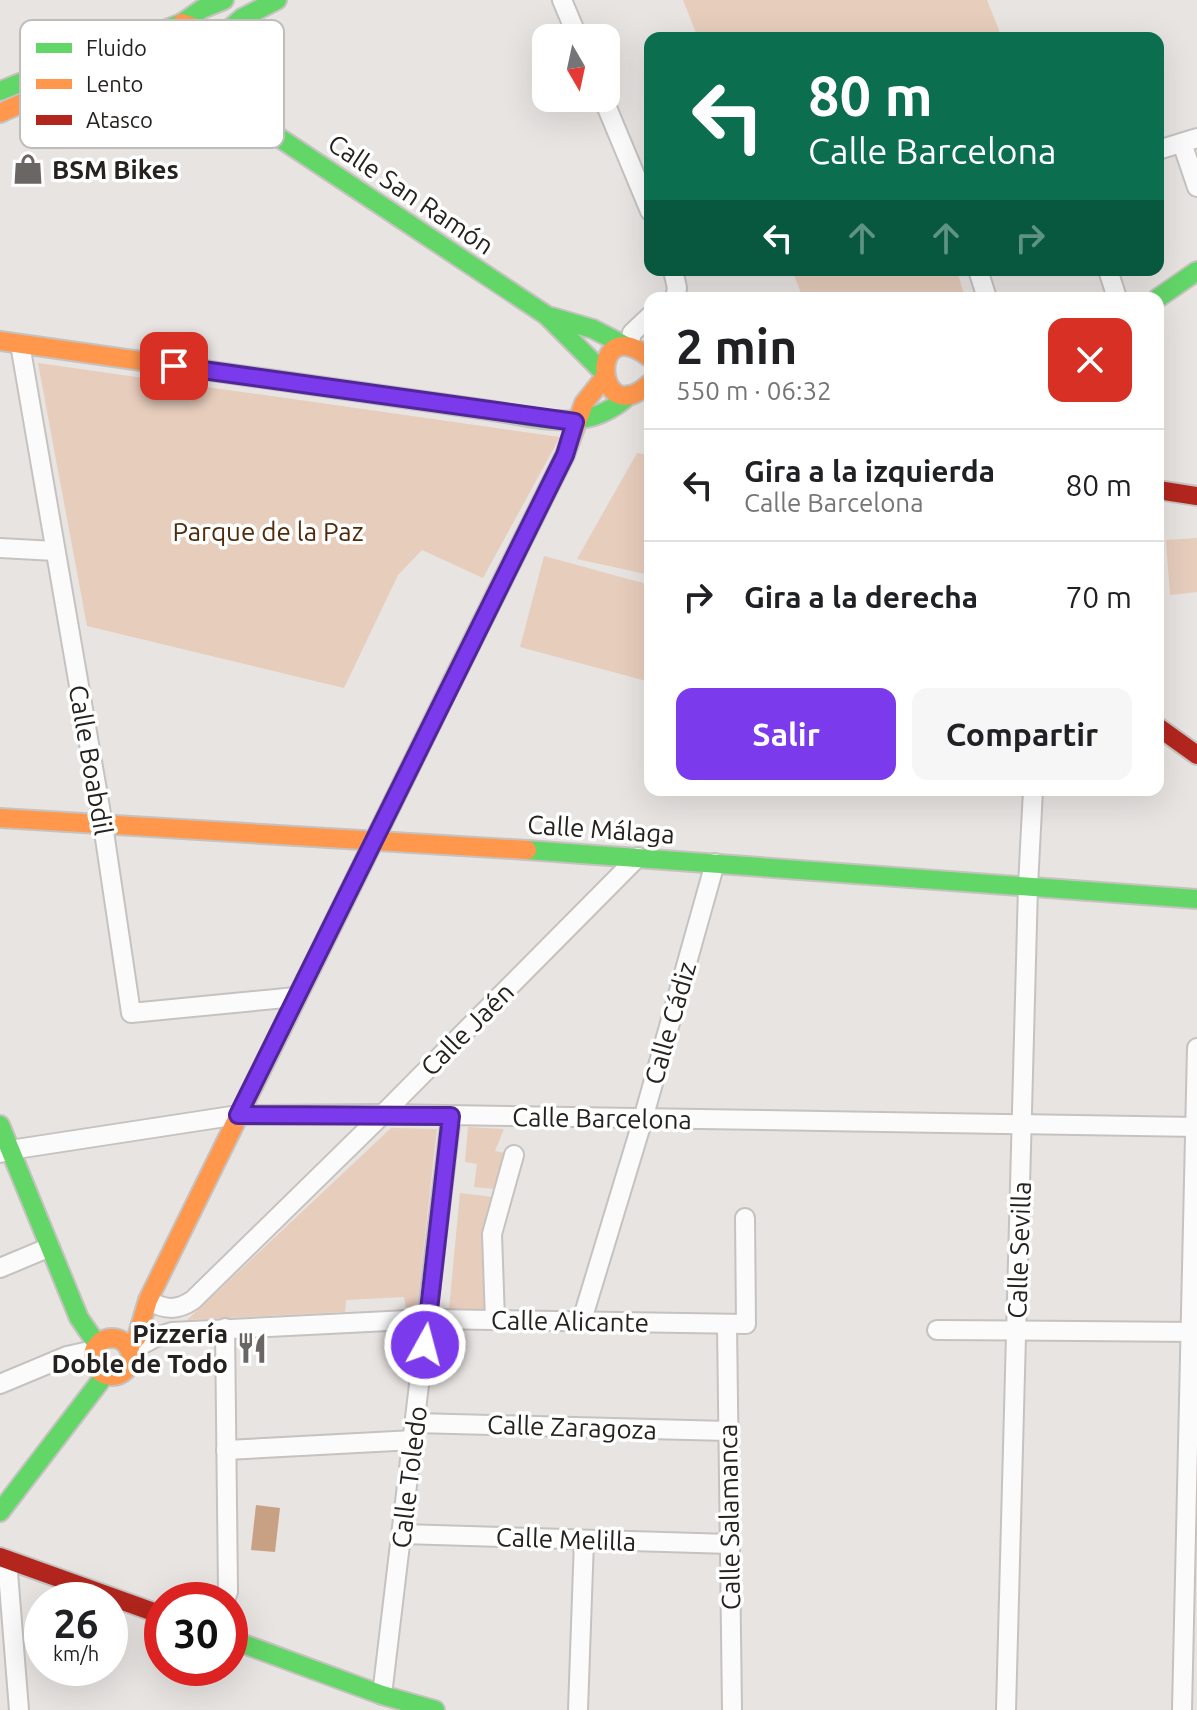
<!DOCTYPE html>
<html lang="es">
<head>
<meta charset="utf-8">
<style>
	:root { --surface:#fff; --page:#f6f6f6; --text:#202124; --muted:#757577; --line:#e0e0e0; --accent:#7c3aed }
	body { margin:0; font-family:Ubuntu,sans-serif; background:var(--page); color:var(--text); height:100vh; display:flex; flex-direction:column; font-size:30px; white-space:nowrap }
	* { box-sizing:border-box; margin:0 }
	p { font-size:26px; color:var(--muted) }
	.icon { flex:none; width:44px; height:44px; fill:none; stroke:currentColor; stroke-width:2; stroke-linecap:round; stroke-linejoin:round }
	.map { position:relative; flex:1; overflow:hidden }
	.side { position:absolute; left:644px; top:292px; width:520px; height:504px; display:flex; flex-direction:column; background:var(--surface); border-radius:16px; box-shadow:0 8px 32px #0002 }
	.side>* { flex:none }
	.top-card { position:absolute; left:644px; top:32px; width:520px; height:244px; border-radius:16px; box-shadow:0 8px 32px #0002; background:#0b6e4f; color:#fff; overflow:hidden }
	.needle { width:52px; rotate:171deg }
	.fabs { position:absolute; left:532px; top:24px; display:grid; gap:16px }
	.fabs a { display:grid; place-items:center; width:88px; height:88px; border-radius:16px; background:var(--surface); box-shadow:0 8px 32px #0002; font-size:40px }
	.speed { position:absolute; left:24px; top:1582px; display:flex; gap:16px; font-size:40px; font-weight:700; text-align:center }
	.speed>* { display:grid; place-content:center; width:104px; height:104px; border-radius:50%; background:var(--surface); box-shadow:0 8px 32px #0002; line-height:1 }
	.speed small { font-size:20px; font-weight:400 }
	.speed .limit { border:12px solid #d22; background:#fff; color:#111 }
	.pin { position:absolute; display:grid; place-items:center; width:68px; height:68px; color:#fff; margin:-34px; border-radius:16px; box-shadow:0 4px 12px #0006 }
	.me { position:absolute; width:88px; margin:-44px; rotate:7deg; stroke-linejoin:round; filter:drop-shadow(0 0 6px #0008) }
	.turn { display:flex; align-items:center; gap:28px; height:168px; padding:0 32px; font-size:36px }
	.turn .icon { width:104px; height:104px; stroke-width:2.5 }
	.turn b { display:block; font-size:56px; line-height:68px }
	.lanes { display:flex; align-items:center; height:76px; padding:0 32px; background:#0003; justify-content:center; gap:40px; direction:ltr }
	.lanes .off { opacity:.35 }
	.round { display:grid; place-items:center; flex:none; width:84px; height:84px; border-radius:16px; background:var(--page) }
	.overview { display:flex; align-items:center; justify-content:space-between; height:136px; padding:0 32px }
	h1 { font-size:48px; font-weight:700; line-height:60px }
	.button { display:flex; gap:16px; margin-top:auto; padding:16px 32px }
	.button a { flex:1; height:92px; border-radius:16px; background:var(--accent); color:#fff; font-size:32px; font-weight:700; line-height:92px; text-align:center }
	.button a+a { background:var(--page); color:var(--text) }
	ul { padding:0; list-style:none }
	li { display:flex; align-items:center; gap:24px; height:112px; padding:0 32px; border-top:2px solid var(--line) }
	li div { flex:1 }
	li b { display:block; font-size:30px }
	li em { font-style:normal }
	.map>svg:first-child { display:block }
	.green { fill:#e7cdbc }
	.water { fill:#c8a084 }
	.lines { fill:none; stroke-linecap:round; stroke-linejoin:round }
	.street-casing { stroke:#c6c2c0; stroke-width:22 }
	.fast-casing { stroke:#c6c2c0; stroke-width:22 }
	.slow-casing { stroke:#c6c2c0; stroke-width:22 }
	.jam-casing { stroke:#c6c2c0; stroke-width:22 }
	.street { stroke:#fcfbfb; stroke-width:18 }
	.fast { stroke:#63d668; stroke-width:18 }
	.slow { stroke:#ff974d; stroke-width:18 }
	.jam { stroke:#b3261e; stroke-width:18 }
	.route-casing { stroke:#51269a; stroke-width:20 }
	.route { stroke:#7c3aed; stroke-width:14 }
	.labels { text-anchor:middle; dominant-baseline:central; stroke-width:7; stroke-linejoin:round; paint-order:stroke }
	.poi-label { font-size:26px; font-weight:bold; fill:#252220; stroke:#fff; text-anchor:start }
	.street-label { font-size:26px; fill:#252220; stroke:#fff }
	.park-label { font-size:26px; fill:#522b0b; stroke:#fff }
	.key { fill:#fff; stroke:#bebdbc; stroke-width:2 }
	.key-label { font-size:22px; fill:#252220 }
</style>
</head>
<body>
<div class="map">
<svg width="1197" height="1710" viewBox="0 0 1197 1710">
	<rect width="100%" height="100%" fill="#e8e4e2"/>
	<g class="green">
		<path d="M683,0H987L1002,38H698Z"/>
		<path d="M792,270H957L965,298H803Z"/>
		<path d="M38,363L560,437L483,578L422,550L398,575L344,688L87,626Z"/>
		<path d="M637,453L650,455V575L577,559Z"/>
		<path d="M1197,538V592L1170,595L1166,540Z"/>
		<path d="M544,556L650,585V682L520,647Z"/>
		<path d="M468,1127L504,1129L495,1151L506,1153L495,1189L474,1187L477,1164L465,1162Z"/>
		<path d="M391,1128L437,1129L417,1307L406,1308L404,1297L346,1300L345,1312L187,1320Z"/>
		<path d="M460,1193L493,1197L483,1234L487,1309H449Z"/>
	</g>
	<path class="water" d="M256,1505L280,1508L275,1552L251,1550Z"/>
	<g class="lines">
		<defs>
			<g id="street">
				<path d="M562,0L578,38"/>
				<path d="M603,98L650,211"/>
				<path d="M1182,143L1197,187"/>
				<path d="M1158,150L1197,138"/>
				<path d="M673,270L677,288L675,298"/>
				<path d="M978,270L987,298"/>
				<path d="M1108,270L1117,298"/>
				<path d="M20,344L103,825L131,1013L296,997"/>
				<path d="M629,345L632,333L650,316"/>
				<path d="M0,548L55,551"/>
				<path d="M0,1153L10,1150L238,1115L383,1114L1197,1127"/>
				<path d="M0,1268L50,1247"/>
				<path d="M148,1300C164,1310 177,1311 193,1300L383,1114L638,857"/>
				<path d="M495,1320L492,1234L514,1155"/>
				<path d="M582,1320L643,1119L715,863"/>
				<path d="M727,1324L732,1710"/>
				<path d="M937,1330L1197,1332"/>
				<path d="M130,1351L154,1338L172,1332L428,1319L746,1324L745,1218"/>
				<path d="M0,1384L67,1356L94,1350"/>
				<path d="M415,1423L728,1431"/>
				<path d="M226,1450L414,1440"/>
				<path d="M402,1534L730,1544"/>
				<path d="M7,1560L19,1710"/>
				<path d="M225,1600L228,1592L225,1328"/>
				<path d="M382,1695L451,1116"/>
				<path d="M578,1710L584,1540"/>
				<path d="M1006,1710L1028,886L1033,790"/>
				<path d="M1182,1710L1197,1048"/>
			</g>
			<g id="fast">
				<path d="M212,44L242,18L277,0"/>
				<path d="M212,57L216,69L248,117L546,315L603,372"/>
				<path d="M0,91L111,46L131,43L182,23L202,9L224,0"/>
				<path d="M1158,298L1197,271"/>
				<path d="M552,317L593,329L624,345"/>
				<path d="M480,409C534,416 585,437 629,395"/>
				<path d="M527,850L1197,899"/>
				<path d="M0,1125L79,1318L97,1344"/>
				<path d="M0,1512L105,1375"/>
				<path d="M230,1639L382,1695L435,1710"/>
			</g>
			<g id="slow">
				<path d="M0,113C26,102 52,88 81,84C95,81 110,80 124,81C136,82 148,87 160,87C193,85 217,66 206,32L182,23"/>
				<path d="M0,341L480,409"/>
				<path d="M650,358C587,308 594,435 650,383"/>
				<path d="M452,682L565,455L584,403L604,378"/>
				<path d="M0,818L527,850"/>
				<circle cx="112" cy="1357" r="19"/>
				<path d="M128,1347L137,1337L148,1300L306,979"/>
			</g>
			<g id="jam">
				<path d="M165,87L227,112L248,117"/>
				<path d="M1158,490L1197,496"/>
				<path d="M1158,727L1197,755"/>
				<path d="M306,979L452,682"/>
				<path d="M0,1557L162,1615"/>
			</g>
		</defs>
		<use href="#street" class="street-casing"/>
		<use href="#fast" class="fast-casing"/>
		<use href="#slow" class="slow-casing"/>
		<use href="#jam" class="jam-casing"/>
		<use href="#street" class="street"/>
		<use href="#fast" class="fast"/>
		<use href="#slow" class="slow"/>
		<use href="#jam" class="jam"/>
	</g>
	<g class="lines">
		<defs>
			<path id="route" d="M174,366L575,422L565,455L238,1115L451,1116L425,1345"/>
		</defs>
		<use href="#route" class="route-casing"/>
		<use href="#route" class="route"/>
	</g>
	<defs>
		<symbol id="shop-bare" viewBox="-9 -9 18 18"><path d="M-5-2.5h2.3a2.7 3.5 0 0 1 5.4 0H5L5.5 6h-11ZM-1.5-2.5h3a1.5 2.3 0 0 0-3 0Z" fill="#696664" stroke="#fff" stroke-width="2.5" paint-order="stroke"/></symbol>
		<symbol id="restaurant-bare" viewBox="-9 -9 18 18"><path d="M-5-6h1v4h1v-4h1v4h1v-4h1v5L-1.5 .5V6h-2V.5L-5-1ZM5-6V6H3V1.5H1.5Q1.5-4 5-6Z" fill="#696664" stroke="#fff" stroke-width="2.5" paint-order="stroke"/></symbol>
	</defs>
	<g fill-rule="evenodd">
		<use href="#shop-bare" x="6" y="147" width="44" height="44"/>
		<use href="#restaurant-bare" x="230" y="1326" width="44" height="44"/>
	</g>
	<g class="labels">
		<g class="poi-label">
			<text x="52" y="169">BSM Bikes</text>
			<text x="228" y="1333" text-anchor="end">Pizzería<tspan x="228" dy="30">Doble de Todo</tspan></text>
		</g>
		<g class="street-label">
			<text transform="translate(411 194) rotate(34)">Calle San Ramón</text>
			<text transform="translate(91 760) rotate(80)">Calle Boabdil</text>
			<text transform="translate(601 829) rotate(4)">Calle Málaga</text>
			<text transform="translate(670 1023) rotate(-74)">Calle Cádiz</text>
			<text transform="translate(467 1029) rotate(-45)">Calle Jaén</text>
			<text transform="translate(602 1118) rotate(1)">Calle Barcelona</text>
			<text transform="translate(1019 1250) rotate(-88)">Calle Sevilla</text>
			<text transform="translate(570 1321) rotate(1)">Calle Alicante</text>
			<text transform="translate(572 1427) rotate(2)">Calle Zaragoza</text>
			<text transform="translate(409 1477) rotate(-83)">Calle Toledo</text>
			<text transform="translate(729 1517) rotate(-91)">Calle Salamanca</text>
			<text transform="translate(566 1539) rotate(2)">Calle Melilla</text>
		</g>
		<g class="park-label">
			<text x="268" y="531">Parque de la Paz</text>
		</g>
	</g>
	<rect x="20" y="20" width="264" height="128" rx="12" class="key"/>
	<rect x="36" y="43" width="36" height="10" fill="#63d668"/>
	<rect x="36" y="79" width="36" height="10" fill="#ff974d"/>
	<rect x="36" y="115" width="36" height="10" fill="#b3261e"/>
	<g class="key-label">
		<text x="86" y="56">Fluido</text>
		<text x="86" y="92">Lento</text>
		<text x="86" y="128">Atasco</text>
	</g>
</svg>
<div class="fabs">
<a><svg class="needle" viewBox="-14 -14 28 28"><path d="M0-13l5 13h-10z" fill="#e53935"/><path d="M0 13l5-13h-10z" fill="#757577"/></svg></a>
</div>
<div class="speed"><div>26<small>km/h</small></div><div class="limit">30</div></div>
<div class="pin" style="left:174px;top:366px;background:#d93025"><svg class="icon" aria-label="arrive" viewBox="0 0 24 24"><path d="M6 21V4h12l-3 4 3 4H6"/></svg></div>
<svg class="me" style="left:425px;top:1345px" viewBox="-20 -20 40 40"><circle r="17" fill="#7c3aed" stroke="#fff" stroke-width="3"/><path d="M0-11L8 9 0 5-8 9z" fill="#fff"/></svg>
<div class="top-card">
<div class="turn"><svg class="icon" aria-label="left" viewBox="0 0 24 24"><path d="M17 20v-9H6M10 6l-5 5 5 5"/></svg><div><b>80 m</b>Calle Barcelona</div></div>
<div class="lanes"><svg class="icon" aria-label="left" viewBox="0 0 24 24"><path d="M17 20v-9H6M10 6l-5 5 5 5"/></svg><svg class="icon off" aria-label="ahead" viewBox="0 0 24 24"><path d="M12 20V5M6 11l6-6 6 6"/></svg><svg class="icon off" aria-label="ahead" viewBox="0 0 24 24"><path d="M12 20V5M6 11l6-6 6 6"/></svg><svg class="icon off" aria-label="right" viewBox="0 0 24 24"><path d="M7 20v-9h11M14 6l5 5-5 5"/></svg></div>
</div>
<section class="side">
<div class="overview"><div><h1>2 min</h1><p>550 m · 06:32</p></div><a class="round" style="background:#d93025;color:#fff"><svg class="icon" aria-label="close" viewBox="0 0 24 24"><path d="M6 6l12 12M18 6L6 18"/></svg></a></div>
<ul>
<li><svg class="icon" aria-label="left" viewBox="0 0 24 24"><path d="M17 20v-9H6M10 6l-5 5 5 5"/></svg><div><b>Gira a la izquierda</b><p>Calle Barcelona</p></div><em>80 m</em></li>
<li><svg class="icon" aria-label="right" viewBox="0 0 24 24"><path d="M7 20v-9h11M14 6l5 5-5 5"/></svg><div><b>Gira a la derecha</b></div><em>70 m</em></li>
</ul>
<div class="button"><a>Salir</a><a>Compartir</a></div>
</section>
</div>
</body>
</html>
